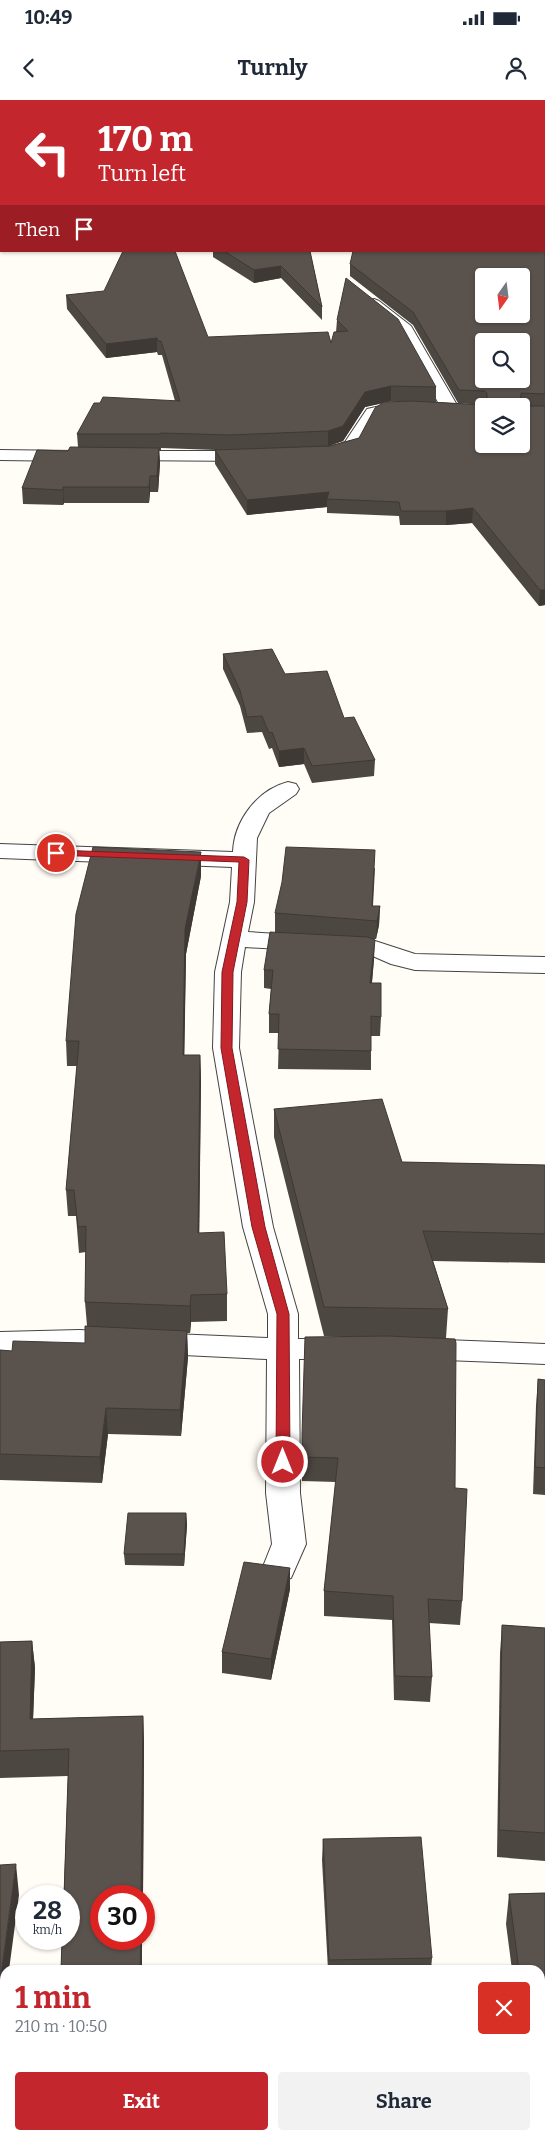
<!DOCTYPE html>
<html lang="en">
<head>
<meta charset="utf-8">
<style>
	:root { --surface:#fff; --page:#f2f2f3; --text:#1f2937; --muted:#747a83; --accent:#c4262e }
	body { margin:0; font-family:Bitter,serif; background:var(--page); color:var(--text); height:100vh; display:flex; flex-direction:column; font-size:19px; white-space:nowrap }
	* { box-sizing:border-box; margin:0 }
	p { font-size:16px; color:var(--muted) }
	.icon { flex:none; width:28px; height:28px; fill:none; stroke:currentColor; stroke-width:2; stroke-linecap:round; stroke-linejoin:round }
	.map { position:relative; flex:1; overflow:hidden }
	.details { position:absolute; left:0px; top:1865px; width:545px; height:175px; display:flex; flex-direction:column; background:var(--surface); border-radius:15px 15px 0 0; box-shadow:0 1px 4px #0004 }
	.details>* { flex:none }
	.guide { position:absolute; left:0px; top:0px; width:545px; height:152px; box-shadow:0 1px 4px #0004; background:#c4262e; color:#fff; overflow:hidden }
	.needle { width:32px; rotate:194deg }
	.tools { position:absolute; left:475px; top:168px; display:grid; gap:10px }
	.tools a { display:grid; place-items:center; width:55px; height:55px; border-radius:5px; background:var(--surface); box-shadow:0 1px 4px #0004; font-size:25px }
	.speed { position:absolute; left:15px; top:1785px; display:flex; gap:10px; font-size:25px; font-weight:700; text-align:center }
	.speed>* { display:grid; place-content:center; width:65px; height:65px; border-radius:50%; background:var(--surface); box-shadow:0 1px 4px #0004; line-height:1 }
	.speed small { font-size:12px; font-weight:400 }
	.speed .limit { border:8px solid #d22; background:#fff; color:#111 }
	.pin { position:absolute; display:grid; place-items:center; width:42px; height:42px; color:#fff; margin:-21px; border:2px solid #fff; border-radius:50%; box-shadow:0 1px 5px #0007 }
	.me { position:absolute; width:55px; margin:-28px; rotate:0deg; stroke-linejoin:round; filter:drop-shadow(0 0 4px #0008) }
	.turn { display:flex; align-items:center; gap:18px; height:105px; padding:0 15px; font-size:22px }
	.turn .icon { width:65px; height:65px; stroke-width:2.5 }
	.turn b { display:block; font-size:35px; line-height:42px }
	.then { display:flex; align-items:center; height:48px; padding:0 15px; background:#0003; gap:10px; font-size:19px }
	.round { display:grid; place-items:center; flex:none; width:52px; height:52px; border-radius:5px; background:var(--page) }
	.headline { display:flex; align-items:center; justify-content:space-between; height:85px; padding:0 15px }
	h1 { font-size:30px; font-weight:700; line-height:38px; color:var(--accent) }
	.cta { display:flex; gap:10px; margin-top:auto; padding:10px 15px }
	.cta a { flex:1; height:58px; border-radius:5px; background:var(--accent); color:#fff; font-size:20px; font-weight:700; line-height:58px; text-align:center }
	.cta a+a { background:var(--page); color:var(--text) }
	.status { display:flex; justify-content:space-between; align-items:center; height:35px; padding:0 25px; background:var(--surface); direction:ltr }
	.status svg { height:14px; fill:currentColor }
	header { display:flex; justify-content:space-between; align-items:center; height:65px; padding:0 15px; background:var(--surface); font-size:22px; font-weight:700 }
	.map>svg:first-child { display:block }
	.lines { fill:none; stroke-linecap:round; stroke-linejoin:round }
	.street-casing { stroke:#444; stroke-width:2 }
	.street { fill:#fff; fill-rule:evenodd }
	.wall { fill:#4d4742; fill-rule:evenodd }
	.shaded-wall { fill:#3f3936 }
	.building { fill:#5a524d; stroke:#3f3936; fill-rule:evenodd }
	.route { fill:#c4262e; stroke:#7f191e }
</style>
</head>
<body>
<div class="status"><b>10:49</b><svg viewBox="0 0 49 12"><path d="M0 12V9h3v3zM5 12V6h3v6zM10 12V3h3v9zM15 12V0h3v12zM26 1h20v11H26zM47 4h2v5h-2z"/></svg></div>
<header><svg class="icon" aria-label="back" viewBox="0 0 24 24"><path d="M15 5l-7 7 7 7"/></svg>Turnly<svg class="icon" aria-label="person" viewBox="0 0 24 24"><circle cx="12" cy="8" r="4"/><path d="M4 21q1-7 8-7t8 7"/></svg></header>
<div class="map">
<svg width="545" height="2040" viewBox="0 0 545 2040">
	<rect width="100%" height="100%" fill="#fffdf5"/>
	<g class="lines">
		<defs>
			<g id="street">
				<rect x="0" y="126" width="1" height="8"/>
				<path d="M374,199L379,201L411,226L457,305L484,307V317C460,316 399,306 380,316C375,319 373,324 371,329C359,350 344,363 318,357L315,353L318,349L336,346L345,342L367,309L394,303L439,304L399,232L366,204L369,201Z"/>
				<path d="M0,350L73,351L79,352L82,356L79,360L73,361L0,360Z"/>
				<path d="M121,351H251L257,352L260,356L257,360L251,361L115,360L112,356L115,352Z"/>
				<path d="M288,682L296,684L299,689L296,694L269,713L257,738L254,802L248,832L372,840L415,854L545,857V873L415,870L391,864L368,854L245,847L241,872L239,948L273,1127L298,1214V1239H343L354,1242L358,1249L354,1256L343,1259H299L300,1393L306,1444L291,1478L279,1482L267,1478L262,1469L272,1444L266,1393L267,1259L79,1250L0,1252V1232L79,1230L268,1238V1214L243,1127L213,948L215,872L230,802L232,767L0,758V744L233,752C234,721 257,690 288,682Z"/>
				<path d="M419,1239L545,1244V1264L419,1259L408,1256L404,1249L408,1242Z"/>
			</g>
		</defs>
		<use href="#street" class="street-casing"/>
		<use href="#street" class="street"/>
	</g>
	<g class="wall">
		<path d="M545,10V505L539,506L472,423L446,425H400L399,416L327,413V407L247,415L215,364V350L161,348V350H159L160,363L158,392H150L149,403H64L63,405L23,404L22,388L68,351L78,347L77,334L100,303L175,301L162,255H158L157,252L106,258L67,209L66,195L208,237L331,243L336,232L337,220L436,287V302L482,305L458,303L413,225L350,176V164ZM391,301H403L385,302ZM384,303L359,338L329,346L343,341L365,307Z"/>
		<path d="M213,151H310L322,207V220L281,178L254,183L213,157Z"/>
		<path d="M223,554L285,574L344,618L375,660L374,676L312,683L304,664L279,667L272,648L269,649L262,632L247,633L240,606L223,569Z"/>
		<path d="M375,768L373,806H380L379,825L376,839H373L374,859L372,883L381,917L380,936H371V970L278,969L279,933H269V914L271,889L264,888V870L275,832V813Z"/>
		<path d="M201,776L186,854L184,955H200L201,980L199,1133L227,1194V1221L191,1222L190,1233H187L188,1257L181,1336L108,1334L102,1383L0,1380V1250L12,1251L85,1243L87,1226L85,1202L86,1152L79,1153L76,1116H68L66,1090L77,966H67L66,941Z"/>
		<path d="M274,1009L402,1062L545,1065V1163L433,1161L448,1209L446,1238L462,1501L460,1525L429,1523L432,1577L430,1602L394,1600L392,1520L324,1516V1491L336,1382L302,1381V1334L360,1237L324,1236L274,1037Z"/>
		<path d="M538,1279L545,1280V1395L533,1394L536,1306Z"/>
		<path d="M186,1413L187,1425L184,1466L125,1465L124,1454Z"/>
		<path d="M290,1468V1489L271,1580L222,1573V1552Z"/>
		<path d="M502,1525L545,1528V1761L497,1757L500,1553Z"/>
		<path d="M32,1541L35,1568L33,1619L143,1616L144,1643L143,1796H101V1839H142V1870H61L68,1676L0,1678V1542Z"/>
		<path d="M323,1739L432,1858L431,1870H328L322,1760Z"/>
		<path d="M545,1793V2040H536L535,2035H540V1870H512L506,1824L509,1794Z"/>
		<path d="M163,2035H484L485,2040H164Z"/>
	</g>
	<g class="shaded-wall">
		<path d="M530,0H537L536,1H529Z"/>
		<path d="M544,115H545V126L544,127Z"/>
		<path d="M281,166V178L254,183V170Z"/>
		<path d="M157,238V252L106,258V244Z"/>
		<path d="M391,286V301L365,307L343,341L328,346V331L365,292Z"/>
		<path d="M159,348L160,363L158,392L157,376Z"/>
		<path d="M150,376V392L149,403V387Z"/>
		<path d="M63,387L64,403L63,405Z"/>
		<path d="M329,392L327,399V407L247,415V400Z"/>
		<path d="M473,408L472,423L446,425V411Z"/>
		<path d="M540,490H545V505L539,506Z"/>
		<path d="M304,648V664L279,667V651Z"/>
		<path d="M201,752V776L186,854L184,980L183,955L185,829Z"/>
		<path d="M380,806L379,825L376,839L377,821Z"/>
		<path d="M375,840L374,859L370,902V883Z"/>
		<path d="M200,955L201,980L199,1159L198,1133Z"/>
		<path d="M191,1195V1222L190,1233V1206Z"/>
		<path d="M187,1231L188,1257L181,1336L180,1310Z"/>
		<path d="M106,1308L108,1334L102,1383L100,1357Z"/>
		<path d="M186,1413L187,1425L184,1466V1454Z"/>
		<path d="M290,1468V1489L271,1580V1559Z"/>
		<path d="M32,1541L35,1568L32,1646L30,1619Z"/>
		<path d="M143,1616L144,1643L143,1796H141Z"/>
		<path d="M16,1764L19,1795L9,1870H5V1901L0,1938V1882Z"/>
		<path d="M141,1839H142V1870H140Z"/>
		<rect x="46" y="2035" width="4" height="5"/>
	</g>
	<g class="building">
		<path d="M198,0H292L291,1H197Z"/>
		<path d="M357,0H530L529,1H357Z"/>
		<path d="M544,9L545,10V115H544Z"/>
		<path d="M544,125H545V294L521,293L520,306H545V490H540L473,408L446,411H401L399,402L327,399L329,392L247,400L215,350L330,346L359,338L375,308L384,302L411,301L485,305L487,303V293L485,291L459,290L413,212L350,164L353,151H544ZM484,176H521V214H484ZM484,241H521V279H484ZM484,306H521V344H484Z"/>
		<path d="M123,151H175L208,237L328,232L331,243L334,232L348,231L337,220L346,178L398,219L436,287L391,286L365,292L343,326L328,331L230,335L161,333L160,334H77L94,303H100L103,297L180,301L161,241H158L157,238L106,244L66,195L104,191Z"/>
		<path d="M224,151H310L322,207L281,166L254,170Z"/>
		<path d="M70,347L159,348L157,376H150L149,387H63V390L22,388L37,350L68,351Z"/>
		<path d="M272,549L285,574L327,571L344,618L354,617L375,660L312,666L304,648L279,651L272,632L269,633L262,616L247,617L240,590L223,554Z"/>
		<path d="M93,747L201,752L185,829L183,955H200L198,1133L224,1132L227,1194L191,1195L190,1206L85,1202L86,1126L78,1127L74,1090H66L79,941H66L76,814Z"/>
		<path d="M286,747L375,750L372,806H380L377,821L275,813L282,782Z"/>
		<path d="M270,832L368,837L375,840L370,883H381V917L371,916V951L278,949L279,914H269L273,870H264Z"/>
		<path d="M382,999L402,1062L545,1065V1134L423,1131L448,1209L324,1207L274,1009Z"/>
		<path d="M85,1226L187,1231L180,1310L106,1308L100,1357L0,1354V1250L12,1251L13,1241L85,1243Z"/>
		<path d="M388,1236L455,1239L456,1243L455,1388L467,1389L462,1501L428,1499L432,1577L395,1576L393,1496L324,1491L338,1358L302,1357V1334L305,1237Z"/>
		<path d="M538,1279L545,1280V1368L535,1367Z"/>
		<path d="M128,1413H186L184,1454H124Z"/>
		<path d="M244,1462L290,1468L271,1559L222,1552Z"/>
		<path d="M502,1525L545,1528V1733L499,1730Z"/>
		<path d="M32,1541L30,1619L143,1616L141,1796H101V1839H141L140,1870H61L62,1839H69V1796H64L69,1649L0,1651V1542Z"/>
		<path d="M421,1737L432,1858L329,1860L323,1739Z"/>
		<path d="M16,1764L0,1882V1765Z"/>
		<path d="M545,1793V2040H543L540,2017V1870H519L509,1794Z"/>
		<path d="M0,1985H5V2035H46V2040H0Z"/>
		<path d="M211,2035H484L485,2040H211Z"/>
	</g>
	<path class="route" d="M56,750L244,757L249,760L247,802L233,872L232,948L265,1127L289,1214L290,1362L288,1365H278L276,1362L277,1214L252,1127L221,948L222,872L237,802L239,762L53,755V751Z"/>
</svg>
<div class="tools">
<a><svg class="needle" viewBox="-14 -14 28 28"><path d="M0-13l5 13h-10z" fill="#e53935"/><path d="M0 13l5-13h-10z" fill="#747a83"/></svg></a>
<a><svg class="icon" aria-label="search" viewBox="0 0 24 24"><circle cx="10" cy="10" r="6"/><path d="M15 15l6 6"/></svg></a>
<a><svg class="icon" aria-label="layers" viewBox="0 0 24 24"><path d="M12 4l9 5-9 5-9-5zM3 14l9 5 9-5"/></svg></a>
</div>
<div class="speed"><div>28<small>km/h</small></div><div class="limit">30</div></div>
<div class="pin" style="left:56px;top:753px;background:#d93025"><svg class="icon" aria-label="arrive" viewBox="0 0 24 24"><path d="M6 21V4h12l-3 4 3 4H6"/></svg></div>
<svg class="me" style="left:283px;top:1362px" viewBox="-20 -20 40 40"><circle r="17" fill="#c4262e" stroke="#fff" stroke-width="3"/><path d="M0-11L8 9 0 5-8 9z" fill="#fff"/></svg>
<div class="guide">
<div class="turn"><svg class="icon" aria-label="left" viewBox="0 0 24 24"><path d="M17 20v-9H6M10 6l-5 5 5 5"/></svg><div><b>170 m</b>Turn left</div></div>
<div class="then">Then<svg class="icon" aria-label="arrive" viewBox="0 0 24 24"><path d="M6 21V4h12l-3 4 3 4H6"/></svg></div>
</div>
<section class="details">
<div class="headline"><div><h1>1 min</h1><p>210 m · 10:50</p></div><a class="round" style="background:#d93025;color:#fff"><svg class="icon" aria-label="close" viewBox="0 0 24 24"><path d="M6 6l12 12M18 6L6 18"/></svg></a></div>
<div class="cta"><a>Exit</a><a>Share</a></div>
</section>
</div>
</body>
</html>
